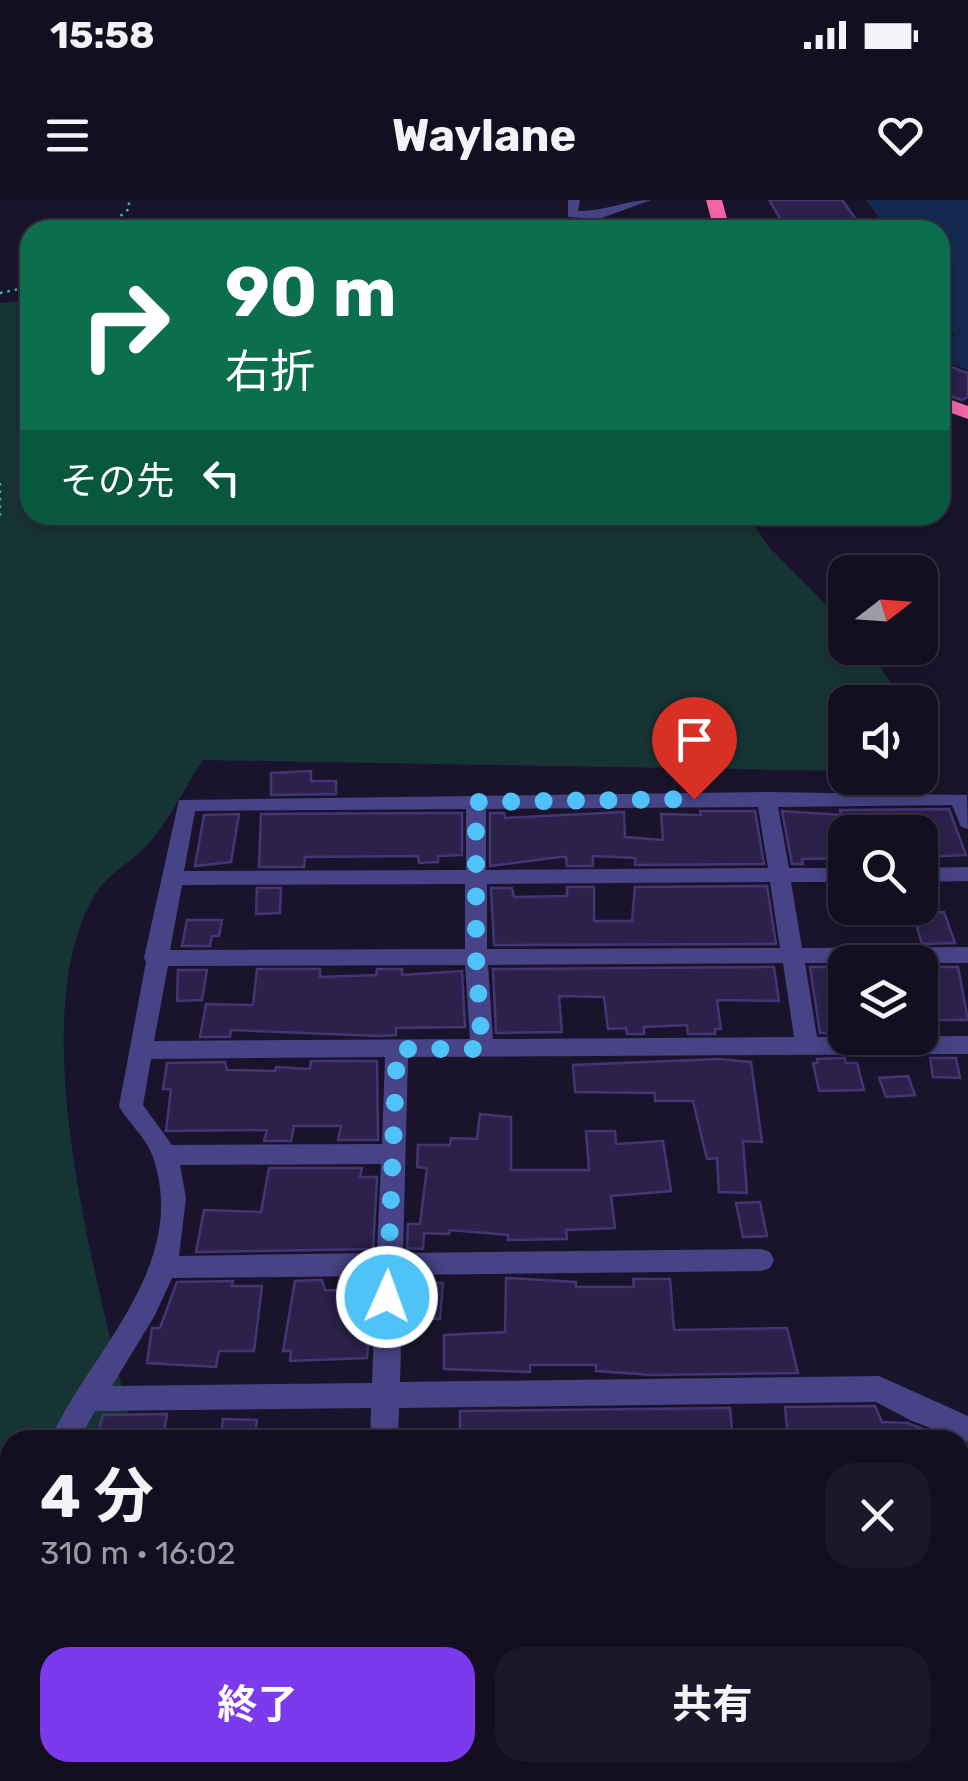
<!DOCTYPE html>
<html lang="ja">
<head>
<meta charset="utf-8">
<style>
	:root { --surface:#130f20; --page:#1c1829; --text:#f1f3f6; --muted:#9d9ca5; --line:#322f3e; --accent:#7c3aed }
	body { margin:0; font-family:Rubik,"Noto Sans JP",sans-serif; background:var(--page); color:var(--text); height:100vh; display:flex; flex-direction:column; font-size:38px; white-space:nowrap }
	* { box-sizing:border-box; margin:0 }
	p { font-size:32px; color:var(--muted) }
	.icon { flex:none; width:55px; height:55px; fill:none; stroke:currentColor; stroke-width:2; stroke-linecap:round; stroke-linejoin:round }
	.map { position:relative; flex:1; overflow:hidden }
	.panel { position:absolute; left:0px; top:1230px; width:970px; height:352px; display:flex; flex-direction:column; background:var(--surface); border-radius:30px 30px 0 0; box-shadow:0 5px 15px #0003,0 0 0 2px var(--line) }
	.panel>* { flex:none }
	.banner { position:absolute; left:20px; top:20px; width:930px; height:305px; border-radius:30px; box-shadow:0 5px 15px #0003,0 0 0 2px var(--line); background:#0b6e4f; color:#fff; overflow:hidden }
	.needle { width:65px; rotate:73deg }
	.controls { position:absolute; left:828px; top:355px; display:grid; gap:20px }
	.controls a { display:grid; place-items:center; width:110px; height:110px; border-radius:20px; background:var(--surface); box-shadow:0 5px 15px #0003,0 0 0 2px var(--line); font-size:50px }
	.pin { position:absolute; display:grid; place-items:center; width:85px; height:85px; color:#fff; margin:-102px -42px; border-radius:50% 50% 50% 0; rotate:-45deg; box-shadow:0 0 10px #0007 }
	.pin .icon { rotate:45deg }
	.me { position:absolute; width:110px; margin:-55px; rotate:2deg; stroke-linejoin:round; filter:drop-shadow(0 0 8px #0008) }
	.turn { display:flex; align-items:center; gap:35px; height:210px; padding:0 40px; font-size:45px }
	.turn .icon { width:130px; height:130px; stroke-width:2.5 }
	.turn b { display:block; font-size:70px; line-height:85px }
	.then { display:flex; align-items:center; height:95px; padding:0 40px; background:#0003; gap:20px; font-size:38px }
	.round { display:grid; place-items:center; flex:none; width:105px; height:105px; border-radius:30px; background:var(--page) }
	.headline { display:flex; align-items:center; justify-content:space-between; height:170px; padding:0 40px }
	h1 { font-size:60px; font-weight:700; line-height:75px }
	.primary-button { display:flex; gap:20px; margin-top:auto; padding:20px 40px }
	.primary-button a { flex:1; height:115px; border-radius:30px; background:var(--accent); color:#fff; font-size:40px; font-weight:700; line-height:115px; text-align:center }
	.primary-button a+a { background:var(--page); color:var(--text) }
	.status { display:flex; justify-content:space-between; align-items:center; height:70px; padding:0 50px; background:var(--surface); direction:ltr }
	.status svg { height:28px; fill:currentColor }
	header { display:flex; justify-content:space-between; align-items:center; height:130px; padding:0 40px; background:var(--surface); font-size:45px; font-weight:700 }
	.map>svg:first-child { display:block }
	.green { fill:#173434 }
	.water { fill:#14294f }
	.building { fill:#2b214a; stroke:#443574; stroke-width:2.5 }
	.lines { fill:none; stroke-linecap:round; stroke-linejoin:round }
	.path { stroke:#3cb5b2; stroke-width:2.5; stroke-dasharray:2.5 5; stroke-linecap:butt }
	.street { fill:#484386; fill-rule:evenodd }
	.highway { fill:#f365a4; fill-rule:evenodd }
	.route { stroke:#4fc3f7; stroke-width:18; stroke-dasharray:0 32.4 }
</style>
</head>
<body>
<div class="status"><b>15:58</b><svg viewBox="0 0 49 12"><path d="M0 12V9h3v3zM5 12V6h3v6zM10 12V3h3v9zM15 12V0h3v12zM26 1h20v11H26zM47 4h2v5h-2z"/></svg></div>
<header><svg class="icon" aria-label="menu" viewBox="0 0 24 24"><path d="M4 6h16M4 12h16M4 18h16"/></svg>Waylane<svg class="icon" aria-label="heart" viewBox="0 0 24 24"><path d="M12 20l-8-8c-3-5 5-10 8-4 3-6 11-1 8 4z"/></svg></header>
<div class="map">
<svg width="968" height="1581" viewBox="0 0 968 1581">
	<rect width="100%" height="100%" fill="#19142b"/>
	<path class="green" d="M30,100V315H747L769,347L845,424V448H869L902,502H845V571L203,560C185,587 170,619 149,643C133,661 106,675 94,696C19,828 103,1096 134,1240H10V1513L0,1522V103Z"/>
	<path class="water" d="M866,0H968V170L940,160V141L955,134L940,125V30H888Z"/>
	<g class="building">
		<path d="M769,0H842L864,30H787Z"/>
		<path d="M940,163L968,173V197L962,200L940,193Z"/>
		<path d="M311,571V581H336V594L271,595V573Z"/>
		<path d="M949,609L966,655L920,657V632H845V658L802,659L803,664H792L782,611L841,615L840,610Z"/>
		<path d="M700,611H755L764,664L635,665V658L593,656V666H567L566,657H560L490,666V613H504L505,618L624,612L625,637L663,640L661,614L701,615Z"/>
		<path d="M441,613H462V655L438,656V662L419,663L418,656L305,657L304,667H259L261,614Z"/>
		<path d="M239,614L231,662L195,666L204,615Z"/>
		<path d="M767,686L776,744L494,745L491,688H512L514,697L567,696V687H594V721H632L635,687Z"/>
		<path d="M257,688H281L280,713L256,714Z"/>
		<path d="M944,712L955,743L922,744L913,713Z"/>
		<path d="M187,720H222L219,736H212L210,746H182Z"/>
		<path d="M774,767L779,801L717,800L721,829H715V834H688L687,825L644,827V834H627L626,828L608,829L604,797L559,796L562,832L496,833L493,769Z"/>
		<path d="M810,767H839L845,796V833H820Z"/>
		<path d="M930,767H958L968,820H920V802H937Z"/>
		<path d="M257,769H320V777L376,775L377,769H402V775L462,771L465,827L396,828V835L379,836L231,830L230,837H200L206,804L253,805Z"/>
		<path d="M178,770H207L202,800L177,801Z"/>
		<path d="M845,858V863H857L864,890L819,891L813,863H818L817,859Z"/>
		<path d="M930,858H956L960,878L933,877Z"/>
		<path d="M718,859L751,862L762,942L743,941L747,993L719,992L717,958L707,959L693,901H655V893L575,892L573,865Z"/>
		<path d="M311,861H377L378,940H338L341,926H294L291,941H264L267,930L166,931L171,889H163L167,863L225,862L227,870L275,871L276,867L310,869Z"/>
		<path d="M908,876L915,895L886,897L879,878Z"/>
		<path d="M480,914L511,917V970H589L586,931H615L616,944L663,941L671,991L611,996L615,1028L566,1030L567,1039L508,1040V1035L450,1030L449,1034L424,1033L423,1049L407,1048L408,1024H420L427,968L417,967L418,945H450L451,938L477,939Z"/>
		<path d="M269,968H362L360,977H377L373,1049L196,1052L204,1010L261,1012Z"/>
		<path d="M760,1002L767,1036L743,1037L736,1003Z"/>
		<path d="M506,1078L576,1082V1087H634L633,1079H670L674,1130L787,1128L798,1173L652,1175L596,1171V1165H530V1172L444,1169V1135L505,1132Z"/>
		<path d="M322,1080L325,1090L372,1092L367,1158L290,1161L291,1151H283L295,1081Z"/>
		<path d="M233,1081L232,1086H262L254,1151H219L216,1167L147,1163L152,1128H160L177,1082Z"/>
		<path d="M412,1082L443,1083L440,1119L409,1118Z"/>
		<path d="M875,1206L882,1222L907,1223L926,1230L928,1240H788L785,1207Z"/>
		<path d="M730,1208L733,1240H460V1211Z"/>
		<path d="M167,1214L163,1240L97,1236L103,1215Z"/>
		<path d="M223,1219L257,1220L254,1240H220Z"/>
	</g>
	<g class="lines">
		<g class="path">
			<path d="M103,30L129,9V0"/>
			<path d="M0,93L30,87"/>
			<path d="M0,283V319"/>
		</g>
		<g class="street">
			<path d="M568,0H580L578,11C604,12 625,0 651,0L599,19L568,17Z"/>
			<path d="M767,592L967,595L968,629L961,627L952,605L778,607L789,668H845V682H791L802,748L968,747V763H805L817,837L968,836V854L408,857L403,1053L761,1049L770,1052L774,1060L770,1068L761,1071L403,1075L400,1182L879,1176L968,1216V1242L912,1221L876,1202L399,1208L398,1240H370L371,1208L95,1211L79,1240H50C90,1151 190,1067 153,957C147,938 128,923 119,906L146,762L144,758L179,600ZM758,607L768,668L486,670V609ZM466,609V670L184,671L195,611ZM770,682L780,748L487,749V684ZM465,684V749L170,750L182,685ZM783,763L794,837L493,839L488,765ZM465,765L470,839L154,841L168,766ZM385,857L382,944L172,945L143,905L151,859ZM381,964L377,1053L179,1056L186,998L180,965ZM376,1076L372,1183L112,1186L155,1115L172,1078Z"/>
			<path d="M968,667V681L920,682V668Z"/>
			<rect x="960" y="1329" width="8" height="28"/>
			<rect x="340" y="1572" width="34" height="9"/>
		</g>
		<g class="highway">
			<path d="M706,0H722L730,30H714Z"/>
			<path d="M940,196L968,206V219L940,209Z"/>
		</g>
	</g>
	<g class="lines">
		<path class="route" d="M387,1097L397,849H482L476,757V602L694,599"/>
	</g>
</svg>
<div class="controls">
<a><svg class="needle" viewBox="-14 -14 28 28"><path d="M0-13l5 13h-10z" fill="#e53935"/><path d="M0 13l5-13h-10z" fill="#9d9ca5"/></svg></a>
<a><svg class="icon" aria-label="sound" viewBox="0 0 24 24"><path d="M4 9h4l5-4v14l-5-4H4zM17 9q2 3 0 6"/></svg></a>
<a><svg class="icon" aria-label="search" viewBox="0 0 24 24"><circle cx="10" cy="10" r="6"/><path d="M15 15l6 6"/></svg></a>
<a><svg class="icon" aria-label="layers" viewBox="0 0 24 24"><path d="M12 4l9 5-9 5-9-5zM3 14l9 5 9-5"/></svg></a>
</div>
<div class="pin" style="left:694px;top:599px;background:#d93025"><svg class="icon" aria-label="arrive" viewBox="0 0 24 24"><path d="M6 21V4h12l-3 4 3 4H6"/></svg></div>
<svg class="me" style="left:387px;top:1097px" viewBox="-20 -20 40 40"><circle r="17" fill="#4fc3f7" stroke="#fff" stroke-width="3"/><path d="M0-11L8 9 0 5-8 9z" fill="#fff"/></svg>
<div class="banner">
<div class="turn"><svg class="icon" aria-label="right" viewBox="0 0 24 24"><path d="M7 20v-9h11M14 6l5 5-5 5"/></svg><div><b>90 m</b>右折</div></div>
<div class="then">その先<svg class="icon" aria-label="left" viewBox="0 0 24 24"><path d="M17 20v-9H6M10 6l-5 5 5 5"/></svg></div>
</div>
<section class="panel">
<div class="headline"><div><h1>4 分</h1><p>310 m · 16:02</p></div><a class="round"><svg class="icon" aria-label="close" viewBox="0 0 24 24"><path d="M6 6l12 12M18 6L6 18"/></svg></a></div>
<div class="primary-button"><a>終了</a><a>共有</a></div>
</section>
</div>
</body>
</html>
